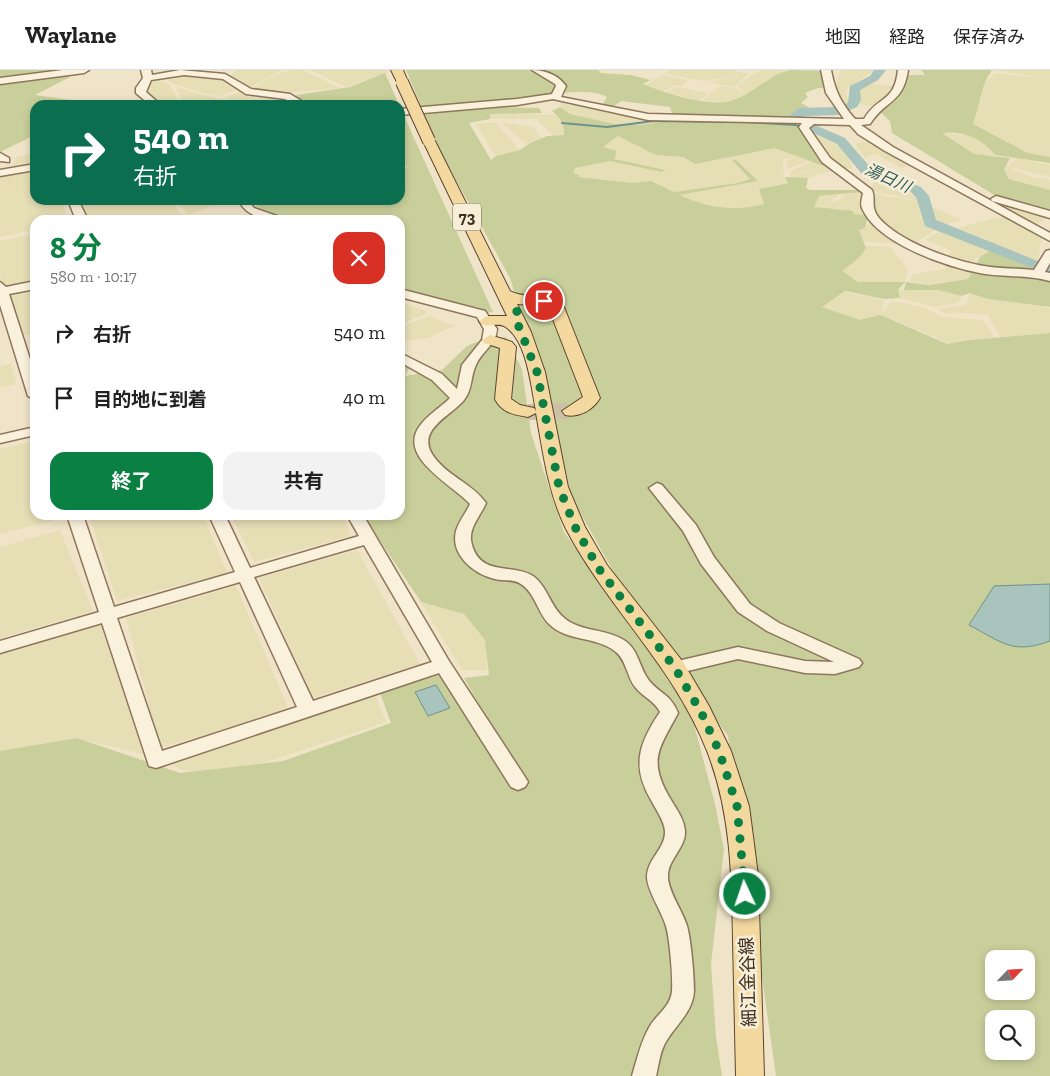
<!DOCTYPE html>
<html lang="ja">
<head>
<meta charset="utf-8">
<style>
	:root { --surface:#fff; --page:#f2f2f2; --text:#222; --muted:#767676; --line:#e0e0e0; --accent:#0b8043 }
	body { margin:0; font-family:"Zilla Slab","Noto Sans JP",serif; background:var(--page); color:var(--text); height:100vh; display:flex; flex-direction:column; font-size:19px; white-space:nowrap }
	* { box-sizing:border-box; margin:0 }
	p { font-size:16px; color:var(--muted) }
	.icon { flex:none; width:28px; height:28px; fill:none; stroke:currentColor; stroke-width:2; stroke-linecap:round; stroke-linejoin:round }
	.map { position:relative; flex:1; overflow:hidden }
	.side { position:absolute; left:30px; top:145px; width:375px; height:305px; display:flex; flex-direction:column; background:var(--surface); border-radius:15px; box-shadow:0 2px 8px #0003 }
	.side>* { flex:none }
	.hud { position:absolute; left:30px; top:30px; width:375px; height:105px; border-radius:15px; box-shadow:0 2px 8px #0003; background:#0b6e4f; color:#fff; overflow:hidden }
	.needle { width:32px; rotate:65deg }
	.tools { position:absolute; left:985px; top:880px; display:grid; gap:10px }
	.tools a { display:grid; place-items:center; width:50px; height:50px; border-radius:10px; background:var(--surface); box-shadow:0 2px 8px #0003; font-size:25px }
	.pin { position:absolute; display:grid; place-items:center; width:42px; height:42px; color:#fff; margin:-21px; border:2px solid #fff; border-radius:50%; box-shadow:0 1px 5px #0007 }
	.me { position:absolute; width:55px; margin:-28px; rotate:357deg; stroke-linejoin:round; filter:drop-shadow(0 0 4px #0008) }
	.turn { display:flex; align-items:center; gap:18px; height:105px; padding:0 20px; font-size:22px }
	.turn .icon { width:65px; height:65px; stroke-width:2.5 }
	.turn b { display:block; font-size:35px; line-height:42px }
	.round { display:grid; place-items:center; flex:none; width:52px; height:52px; border-radius:15px; background:var(--page) }
	.head { display:flex; align-items:center; justify-content:space-between; height:85px; padding:0 20px }
	h1 { font-size:30px; font-weight:700; line-height:38px; color:var(--accent) }
	.button { display:flex; gap:10px; margin-top:auto; padding:10px 20px }
	.button a { flex:1; height:58px; border-radius:15px; background:var(--accent); color:#fff; font-size:20px; font-weight:700; line-height:58px; text-align:center }
	.button a+a { background:var(--page); color:var(--text) }
	ul { padding:0; list-style:none }
	li { display:flex; align-items:center; gap:15px; height:65px; padding:0 20px }
	li div { flex:1 }
	li b { display:block; font-size:19px }
	li em { font-style:normal }
	header { display:flex; align-items:center; gap:30px; box-sizing:border-box; height:70px; padding:0 25px; background:var(--surface); border-bottom:1px solid var(--line) }
	header strong { font-size:24px }
	nav { display:flex; gap:28px; margin-inline-start:auto; font-size:18px }
	.map>svg:first-child { display:block }
	.farmland { fill:#e6deb5 }
	.green { fill:#c9cf9b; fill-rule:evenodd }
	.water { fill:#a9c4bc; stroke:#6f938a }
	.lines { fill:none; stroke-linecap:round; stroke-linejoin:round }
	.stream { stroke:#6f938a; stroke-width:2 }
	.river { fill:#a9c4bc; fill-rule:evenodd }
	.major-tunnel { stroke:#ccc0a6; stroke-width:16; stroke-dasharray:16 8; stroke-linecap:butt }
	.minor-casing { stroke:#8d765c; stroke-width:3 }
	.major-casing { stroke:#5b4430; stroke-width:2 }
	.minor { fill:#faf1dc; fill-rule:evenodd }
	.major { fill:#f3d9a0; fill-rule:evenodd }
	.major-bridge-casing { stroke:#5b4430; stroke-width:14; stroke-linecap:butt }
	.major-bridge { stroke:#f3d9a0; stroke-width:12 }
	.route { stroke:#0b8043; stroke-width:9; stroke-dasharray:0 16.2 }
	.labels { text-anchor:middle; dominant-baseline:central; stroke-width:5; stroke-linejoin:round; paint-order:stroke }
	.far-water-label { font-size:16px; font-style:italic; fill:#2f5d5a; stroke:#f7eed8 }
	.shield { fill:#f7eed8; stroke:#756857; stroke-width:1 }
	.shield-label { font-size:16px; font-weight:bold; fill:#3d2e20 }
	.street-label { font-size:18px; fill:#3d2e20; stroke:#f7eed8 }
</style>
</head>
<body>
<header>
<strong>Waylane</strong>
<nav><a>地図</a><a>経路</a><a>保存済み</a></nav>
</header>
<div class="map">
<svg width="1050" height="1006" viewBox="0 0 1050 1006">
	<rect width="100%" height="100%" fill="#f0e4c8"/>
	<g class="farmland">
		<path d="M236,0H282L248,19L230,7Z"/>
		<path d="M290,0H303L340,18L282,23L249,20L276,5Z"/>
		<path d="M311,0H388L389,2L346,17Z"/>
		<path d="M669,0H731L748,4L734,17L708,12L743,5L704,11L665,4Z"/>
		<path d="M764,0L790,1L766,10L754,22L746,24L737,16L753,4Z"/>
		<path d="M841,0H874L847,18L845,23L850,30L849,34L843,35L834,22Z"/>
		<path d="M994,0H1050V87L1028,83L973,54L983,15L995,3L1031,7L1032,6Z"/>
		<path d="M188,4L223,9L238,19L221,26L203,23L169,12L166,8Z"/>
		<path d="M664,5L688,10L681,16H674L662,22L645,15Z"/>
		<path d="M158,9L169,14L181,35H161L146,22L151,11Z"/>
		<path d="M868,13L894,16L892,25L874,37L859,34L857,19Z"/>
		<path d="M720,16L736,18L745,25L727,32L702,31Z"/>
		<path d="M176,17L204,25L248,35H188L182,31Z"/>
		<path d="M676,17L709,23L699,31L667,22Z"/>
		<path d="M241,21L281,26L282,35H263L224,28Z"/>
		<path d="M560,33L645,47L676,50L638,55L614,54L570,44L562,40Z"/>
		<path d="M490,43L558,45L565,59L564,65L554,66L536,49H490Z"/>
		<path d="M495,52L520,80L496,86L475,54Z"/>
		<path d="M501,52L533,57L541,67L526,74Z"/>
		<path d="M810,61L845,79L853,99L839,97L828,92Z"/>
		<path d="M941,62L976,67L988,76L995,85L983,87L974,84Z"/>
		<path d="M622,63L656,85L683,87L694,94L775,78L809,89L835,100L808,108H798L792,106L823,98L790,106L791,101L811,92L808,91L788,99L786,91L796,87L768,92L783,90L784,106L788,112L759,119L764,133L748,139H734L692,131L678,125L757,111L736,90L751,109L738,113L674,122L651,111L634,113L578,107L573,103L575,98L610,91L662,102L614,89L602,77Z"/>
		<path d="M867,71L911,95L902,98L875,84L865,88L855,74Z"/>
		<path d="M35,83V95L12,99L16,87Z"/>
		<path d="M1017,88L1050,95V107L1015,98L1012,99L1032,107L1050,110V120L1010,109L1004,100Z"/>
		<path d="M35,99V130H61L68,150H35V160L0,167V105Z"/>
		<path d="M874,109L904,118L921,131L872,121Z"/>
		<path d="M863,122L870,146L854,144L855,142L814,137L819,126L839,125L827,134L841,129L845,124Z"/>
		<path d="M874,124L918,131L920,147L936,159L915,174L880,153L868,132Z"/>
		<path d="M76,130H167L174,134L183,150H86Z"/>
		<path d="M190,130H216L218,133L188,145L179,134Z"/>
		<path d="M997,134L1049,148L1034,155Z"/>
		<path d="M934,138L962,150L940,155L930,147Z"/>
		<path d="M1003,146L1042,167L1037,192L958,158Z"/>
		<path d="M872,148L904,174L864,172L859,160L865,158Z"/>
		<path d="M940,161L995,181L975,189L976,196L946,187L952,181L925,170Z"/>
		<path d="M35,164V211L4,217L0,205V171Z"/>
		<path d="M857,175L890,177L908,199L905,212H858L841,201Z"/>
		<path d="M944,190L973,200L968,209L928,214L909,211L913,204L946,199Z"/>
		<path d="M35,218V263L20,266L8,223Z"/>
		<path d="M898,220H938L962,226L958,233L934,237L900,228Z"/>
		<path d="M844,222L884,230L882,244L892,231L924,237L941,247L983,250L994,267L947,274L935,267L882,245L860,250L822,237Z"/>
		<path d="M970,223L1050,238V263L1000,267L987,244L944,243L938,239L965,235Z"/>
		<path d="M400,232L427,241L426,244L400,254Z"/>
		<path d="M429,246L454,256L428,268L400,272V257Z"/>
		<path d="M11,293L16,314L0,318V296Z"/>
		<path d="M30,372L35,391V445H50L52,451L0,464V379Z"/>
		<path d="M89,445H203L227,503L117,531Z"/>
		<path d="M231,445H343L351,466L254,492Z"/>
		<path d="M60,460L93,541L0,568V477Z"/>
		<path d="M357,480L420,594L313,628L259,508Z"/>
		<path d="M236,516L289,640L160,678L126,548Z"/>
		<path d="M421,532L464,544L486,571L487,600H462Z"/>
		<path d="M100,553L143,684L77,668L0,681V583Z"/>
		<path d="M375,625L386,652L264,693L188,702L168,693Z"/>
	</g>
	<g class="green">
		<path d="M0,0H76L70,7L35,25L92,33L89,35H35V65L0,82Z"/>
		<path d="M406,0H598L601,3L630,5L651,10L643,14C664,23 703,35 726,32C751,28 770,2 792,0C802,0 813,1 823,1L825,18H818L805,23L808,27L801,33L812,39H832L797,42L789,48L673,46L670,37L621,31L610,39L601,37L607,27C586,14 522,30 497,33L499,37L539,38L542,43L490,44V49L469,53L491,90L496,86L520,80L530,73L547,66L564,65C565,56 560,47 552,41L560,37L570,44L614,54L640,55L678,50H763L795,53L807,62L832,99L775,78L695,94L683,87L656,85L618,66L603,77L617,81L614,89L665,100L662,102L610,91L575,98L573,103L579,105L578,107L634,113L651,111L674,122L738,113L750,109L732,90H736L758,111L679,125C705,137 736,142 764,134L759,119L788,113L785,107L808,108L806,118L810,120H860L863,122L819,126L814,137L853,141L854,144L868,146L865,158L859,160L866,178L859,188L842,201L858,212H905L898,220L900,228L884,229L845,221L822,237L860,250L881,245L947,274L970,270L1050,263V1006H776L728,666L631,533L572,428L553,348L510,208L441,83ZM994,889H1026V921H994ZM994,949H1026V981H994Z"/>
		<path d="M921,0H992C980,16 980,36 973,54L1028,83L1050,87V93L995,85C984,69 961,60 942,63L974,84L1010,88L1004,100L1009,109L1050,120V142L996,126L892,63L890,51L880,42C893,31 904,23 905,5H925Z"/>
		<path d="M385,3L399,35H294L297,25L350,17Z"/>
		<path d="M400,37L493,242L486,243L477,237L400,222V150H296L269,144L252,133L254,130H400V102L407,97L400,96Z"/>
		<path d="M992,180L1050,203V237L988,229L970,223L962,226L938,220H904L906,212L929,215L968,209L980,187Z"/>
		<path d="M506,267L522,299L531,363L564,462L633,556L692,647L715,734L724,779L711,894L716,967L722,1006H0V681L77,668L180,703L283,691L391,653L379,620L440,601L523,711L464,608L489,605L485,570L464,544L421,532L363,445H400V338L405,337L400,331V289L411,295L405,306L442,300L467,276L484,269Z"/>
	</g>
	<g class="water">
		<path d="M1050,514V571C1012,585 1002,572 969,555L994,516Z"/>
		<path d="M436,615L450,638L428,646L415,622Z"/>
	</g>
	<g class="lines">
		<path class="stream" d="M562,53L607,57L654,51L747,52L795,55L811,60L815,58"/>
		<path class="river" d="M874,0H886L878,10L860,20L861,30L857,37L838,45L802,46L815,55L845,68L871,98L921,117L929,126L936,150L1050,196V205L925,156L916,127L911,122L862,104L837,74L801,57L789,46L799,38L836,37L848,33L850,16L870,6Z"/>
		<path class="major-tunnel" d="M528,342L571,341"/>
		<defs>
			<g id="minor">
				<path d="M63,0H89L84,3L0,14V8Z"/>
				<path d="M141,0H151L152,5L180,0L225,4L251,19L290,24L308,35H296L285,29L246,24L223,9L184,5L151,10L146,22L161,35H150L136,23V18L143,8Z"/>
				<path d="M532,0C545,0 558,5 566,16L561,27L648,44L844,49L826,23L821,0H831C835,21 841,33 855,49H864C878,25 894,34 898,0H908C903,34 886,29 870,54L861,55L893,77L1050,163V171L885,81L858,64L850,55L814,54L809,58L830,88L872,120C876,130 870,137 879,148C900,172 953,191 984,196C1000,199 1017,198 1034,200L1046,181L1050,180V193L1045,202L1050,203V211C1028,205 1007,207 985,204C949,198 877,174 862,138C860,134 862,128 863,123L822,92L799,57L802,53L648,50L553,29L517,35L400,45V39L517,29L552,24L556,16L555,14Z"/>
				<path d="M0,83L9,88V92L0,91Z"/>
				<path d="M35,94V100L0,106V100Z"/>
				<path d="M996,126L1050,141V148L992,131L991,129Z"/>
				<path d="M68,130H78L88,150H76Z"/>
				<path d="M241,130H251L250,133L254,138L288,150C269,150 250,149 240,133Z"/>
				<path d="M35,211V219L9,224L35,305V330L28,326L0,235V212L6,217Z"/>
				<path d="M400,219L485,241L497,259C496,275 482,281 476,295C470,307 473,319 464,330C451,346 417,359 432,384C445,405 472,413 486,433C480,447 467,459 472,475C481,507 513,493 533,506C547,516 550,535 562,546C578,562 603,558 622,569C637,577 638,592 646,606C655,622 670,622 678,643C659,679 647,690 671,730C677,740 684,749 685,761C686,778 667,790 668,807C668,821 683,842 687,856C691,870 694,906 694,921C693,941 677,954 667,970C660,980 659,994 656,1006H632C637,989 641,971 650,956C657,944 671,936 672,921C673,907 670,870 666,856C662,842 647,820 647,807C647,789 666,778 665,761C664,750 656,740 651,730C631,696 639,673 660,642C655,631 643,627 636,618C627,608 627,591 616,582C597,566 567,572 549,554C538,543 535,523 521,514C514,509 503,511 495,509C474,504 450,485 456,461C459,451 466,443 470,434C453,415 398,388 419,357C427,345 440,338 450,328L432,310L400,292V283L442,304L457,319L462,295L482,270L484,259L477,247L400,227Z"/>
				<path d="M35,357V365L0,373V365Z"/>
				<path d="M657,413L662,415L696,455L714,487L750,534L779,553L859,589L862,593L859,597L835,604L805,603L738,589L675,604L669,603L666,598L669,593L738,577L805,591L834,592L767,561L738,542L701,494L683,461L649,418Z"/>
				<path d="M67,445H83L114,537L235,502L209,445H225L250,498L359,466L347,445H363L449,591L525,707L528,712L525,717L518,720L511,717L439,603L156,698L149,696L102,553L0,583V571L99,542ZM364,475L432,592L313,631L254,507ZM240,512L297,637L162,681L117,548Z"/>
			</g>
			<g id="major">
				<path d="M391,0H403L408,12L406,14H398Z"/>
				<path d="M429,67L435,71L510,221C526,230 552,221 564,237L600,328C593,340 579,348 565,345L562,341L583,327L549,239L543,236L517,234L531,262L545,302L568,417L585,457L607,495L683,592L709,636L731,681L749,736L758,805L764,1006H736C735,961 734,915 733,870C732,806 731,742 707,681C675,598 607,537 566,459C548,423 543,382 536,343L528,347C513,344 502,343 495,329L500,278L484,273L482,270L490,265L512,272L516,277L511,329L520,335L534,338L536,341C531,316 527,269 504,256C496,252 485,260 479,251L487,246H507L423,71Z"/>
			</g>
		</defs>
		<use href="#minor" class="minor-casing"/>
		<use href="#major" class="major-casing"/>
		<use href="#minor" class="minor"/>
		<use href="#major" class="major"/>
		<defs>
			<path id="major-bridge" d="M402,12L429,71"/>
		</defs>
		<use href="#major-bridge" class="major-bridge-casing"/>
		<use href="#major-bridge" class="major-bridge"/>
	</g>
	<g class="lines">
		<path class="route" d="M544,231L526,232L519,235L515,247L537,302L559,417L575,457L599,499L675,598L701,642L719,681L737,736L745,824"/>
	</g>
	<g class="labels">
		<g class="far-water-label">
			<text transform="translate(888 108) rotate(24)">湯日川</text>
		</g>
		<rect class="shield" x="453" y="133.5" width="28" height="27" rx="4"/>
		<g class="shield-label">
			<text x="467" y="147">73</text>
		</g>
		<g class="street-label">
			<text transform="translate(748 912) rotate(-92)">細江金谷線</text>
		</g>
	</g>
</svg>
<div class="tools">
<a><svg class="needle" viewBox="-14 -14 28 28"><path d="M0-13l5 13h-10z" fill="#e53935"/><path d="M0 13l5-13h-10z" fill="#767676"/></svg></a>
<a><svg class="icon" aria-label="search" viewBox="0 0 24 24"><circle cx="10" cy="10" r="6"/><path d="M15 15l6 6"/></svg></a>
</div>
<div class="pin" style="left:544px;top:231px;background:#d93025"><svg class="icon" aria-label="arrive" viewBox="0 0 24 24"><path d="M6 21V4h12l-3 4 3 4H6"/></svg></div>
<svg class="me" style="left:745px;top:824px" viewBox="-20 -20 40 40"><circle r="17" fill="#0b8043" stroke="#fff" stroke-width="3"/><path d="M0-11L8 9 0 5-8 9z" fill="#fff"/></svg>
<div class="hud">
<div class="turn"><svg class="icon" aria-label="right" viewBox="0 0 24 24"><path d="M7 20v-9h11M14 6l5 5-5 5"/></svg><div><b>540 m</b>右折</div></div>
</div>
<section class="side">
<div class="head"><div><h1>8 分</h1><p>580 m · 10:17</p></div><a class="round" style="background:#d93025;color:#fff"><svg class="icon" aria-label="close" viewBox="0 0 24 24"><path d="M6 6l12 12M18 6L6 18"/></svg></a></div>
<ul>
<li><svg class="icon" aria-label="right" viewBox="0 0 24 24"><path d="M7 20v-9h11M14 6l5 5-5 5"/></svg><div><b>右折</b></div><em>540 m</em></li>
<li><svg class="icon" aria-label="arrive" viewBox="0 0 24 24"><path d="M6 21V4h12l-3 4 3 4H6"/></svg><div><b>目的地に到着</b></div><em>40 m</em></li>
</ul>
<div class="button"><a>終了</a><a>共有</a></div>
</section>
</div>
</body>
</html>
